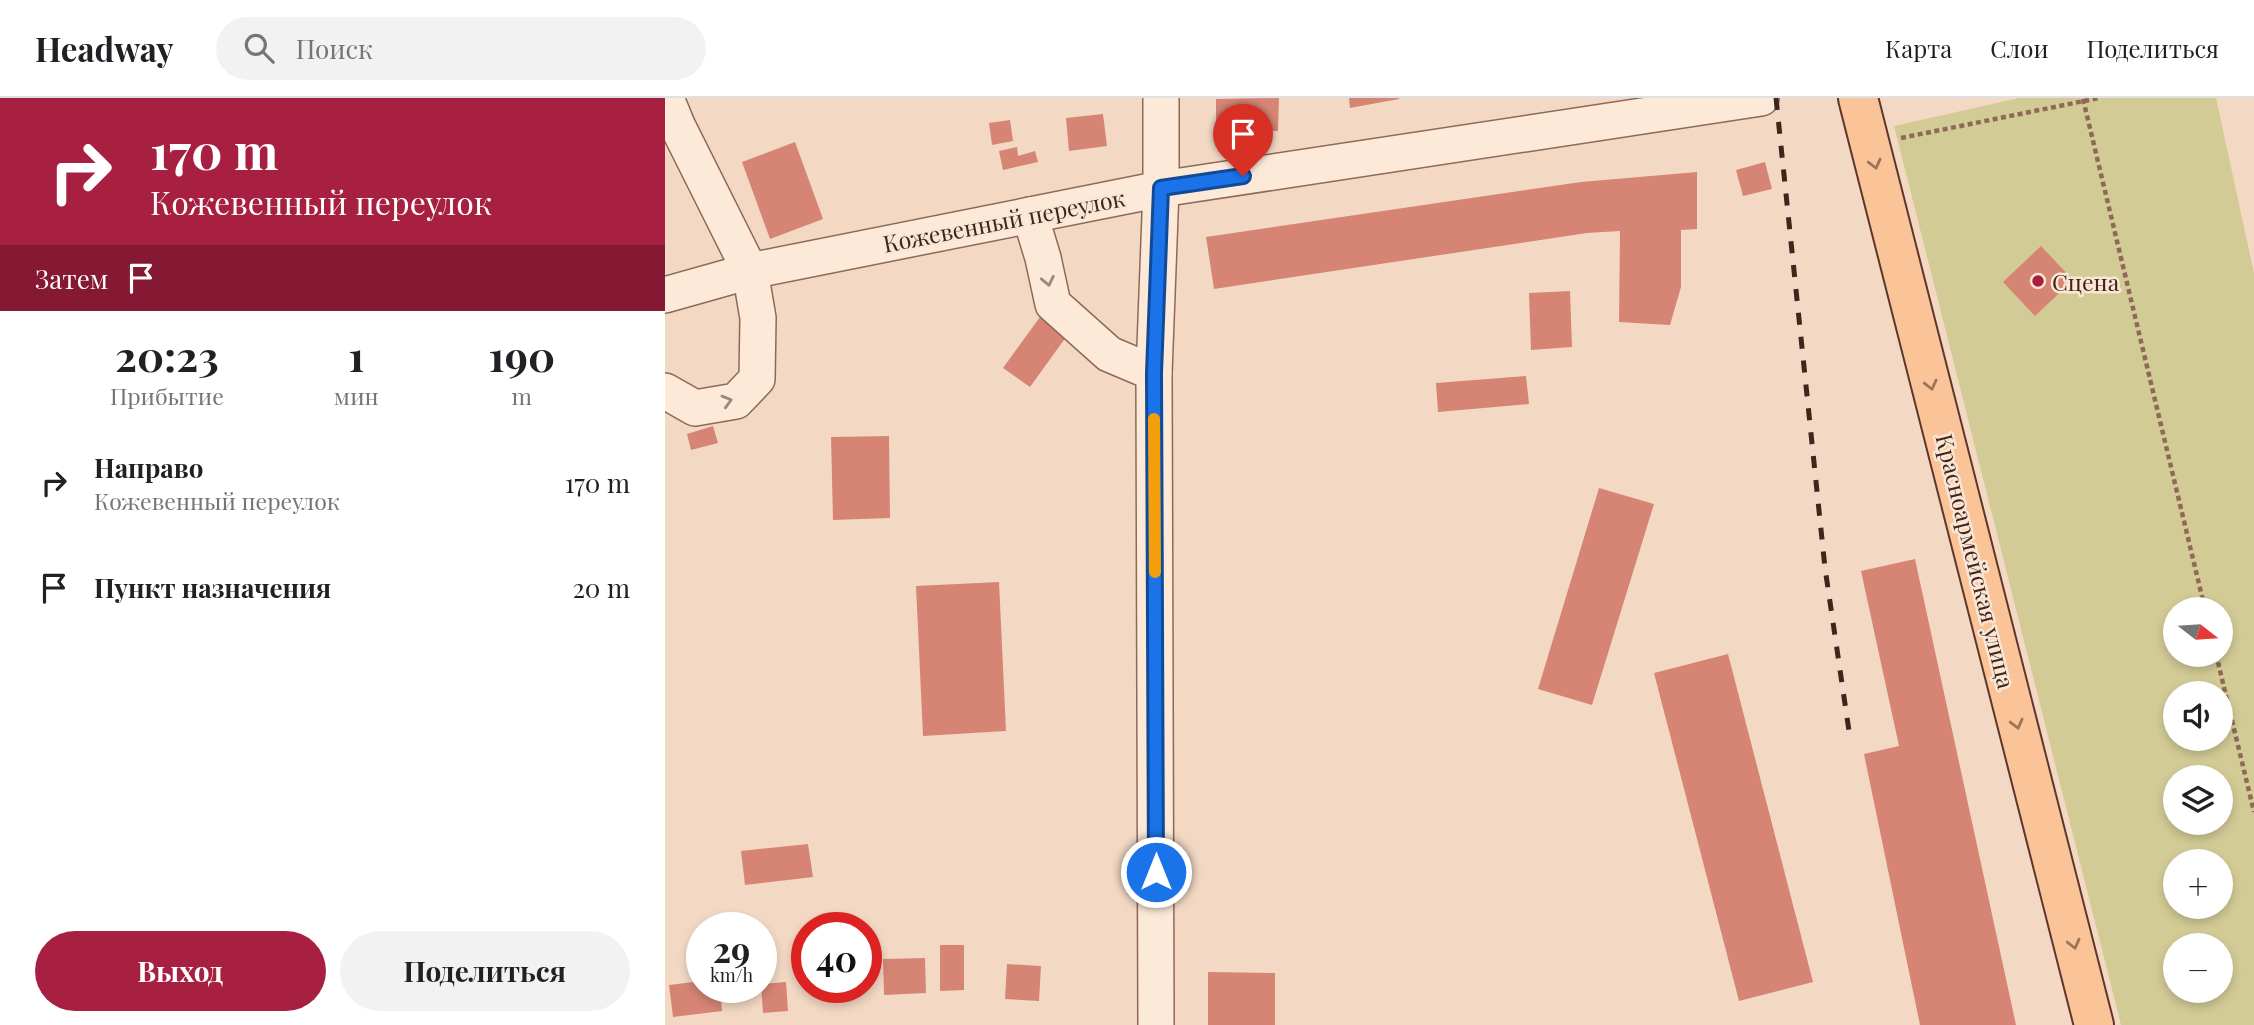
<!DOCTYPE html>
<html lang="ru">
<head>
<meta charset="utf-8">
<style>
	:root { --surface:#fff; --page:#f2f2f2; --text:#202124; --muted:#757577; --line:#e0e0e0; --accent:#a72042 }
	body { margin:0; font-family:"Playfair Display",serif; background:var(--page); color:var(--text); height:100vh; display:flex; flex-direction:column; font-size:26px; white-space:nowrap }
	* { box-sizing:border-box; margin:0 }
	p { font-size:23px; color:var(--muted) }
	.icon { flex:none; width:38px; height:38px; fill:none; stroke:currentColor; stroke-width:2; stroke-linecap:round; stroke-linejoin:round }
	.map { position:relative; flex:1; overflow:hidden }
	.details { display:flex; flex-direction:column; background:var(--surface); width:665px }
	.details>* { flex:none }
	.guide { background:#a72042; color:#fff; overflow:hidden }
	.needle { width:46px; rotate:107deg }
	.fabs { position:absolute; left:1498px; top:499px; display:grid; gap:14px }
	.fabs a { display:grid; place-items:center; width:70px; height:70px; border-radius:50%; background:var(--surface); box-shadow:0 4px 10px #0003; font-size:35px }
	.speed { position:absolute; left:21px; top:814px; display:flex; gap:14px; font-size:35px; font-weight:700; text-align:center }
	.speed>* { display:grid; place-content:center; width:91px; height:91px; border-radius:50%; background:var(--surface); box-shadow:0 4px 10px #0003; line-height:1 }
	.speed small { font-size:18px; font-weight:400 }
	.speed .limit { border:10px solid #d22; background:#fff; color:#111 }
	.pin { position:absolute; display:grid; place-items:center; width:60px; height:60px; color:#fff; margin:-72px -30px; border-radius:50% 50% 50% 0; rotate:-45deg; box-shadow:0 0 7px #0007 }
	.pin .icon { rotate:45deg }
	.me { position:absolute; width:77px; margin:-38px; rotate:0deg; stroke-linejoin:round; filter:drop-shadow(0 0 5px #0008) }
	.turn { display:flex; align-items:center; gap:24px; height:147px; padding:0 35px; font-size:32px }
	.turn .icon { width:91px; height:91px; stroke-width:2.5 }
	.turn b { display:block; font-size:49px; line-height:60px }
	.then { display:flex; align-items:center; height:66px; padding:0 35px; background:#0003; gap:14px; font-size:26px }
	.eta { display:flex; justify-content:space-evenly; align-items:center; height:119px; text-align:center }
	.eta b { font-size:42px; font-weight:700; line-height:49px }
	.button { display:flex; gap:14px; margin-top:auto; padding:14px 35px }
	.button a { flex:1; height:80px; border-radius:42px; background:var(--accent); color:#fff; font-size:28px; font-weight:700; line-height:80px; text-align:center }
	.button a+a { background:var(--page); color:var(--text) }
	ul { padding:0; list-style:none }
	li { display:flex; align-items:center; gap:21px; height:105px; padding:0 35px }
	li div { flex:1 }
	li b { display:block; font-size:26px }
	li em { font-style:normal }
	header { display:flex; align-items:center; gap:42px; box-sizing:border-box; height:98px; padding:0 35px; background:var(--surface); border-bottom:2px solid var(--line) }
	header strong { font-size:33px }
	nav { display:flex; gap:38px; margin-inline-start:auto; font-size:24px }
	.search { width:490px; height:63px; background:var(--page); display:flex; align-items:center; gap:18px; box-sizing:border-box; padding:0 24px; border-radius:38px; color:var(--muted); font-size:26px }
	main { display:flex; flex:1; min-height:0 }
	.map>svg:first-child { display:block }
	.green { fill:#d3cb96; fill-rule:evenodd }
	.building { fill:#d68575 }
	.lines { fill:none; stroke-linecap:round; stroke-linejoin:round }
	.minor-casing { stroke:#906857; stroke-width:38 }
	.major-casing { stroke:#5e372c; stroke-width:42 }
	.path { stroke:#906857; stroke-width:4.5; stroke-dasharray:5 3.5; stroke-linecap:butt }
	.minor { stroke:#fce9d8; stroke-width:35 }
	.major { stroke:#fac398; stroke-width:38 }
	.rail { stroke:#3f251d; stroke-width:5; stroke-dasharray:12 12; stroke-linecap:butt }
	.oneway { stroke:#9c745a }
	.oneway2 { stroke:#9e877a }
	.route-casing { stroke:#114b97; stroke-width:18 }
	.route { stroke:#1a73e8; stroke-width:12 }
	.slow { stroke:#f59e0b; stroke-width:12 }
	.poi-dot { fill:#a72042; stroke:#fae6d4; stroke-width:2.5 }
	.labels { text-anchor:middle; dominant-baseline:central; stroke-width:5; stroke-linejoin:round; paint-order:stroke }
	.street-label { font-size:23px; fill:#3f251d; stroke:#fae6d4 }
	.poi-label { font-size:23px; fill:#3f251d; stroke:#fae6d4; text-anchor:start }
</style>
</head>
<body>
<header>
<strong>Headway</strong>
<div class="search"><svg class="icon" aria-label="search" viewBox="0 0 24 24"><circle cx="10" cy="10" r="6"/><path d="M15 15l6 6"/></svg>Поиск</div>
<nav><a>Карта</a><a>Слои</a><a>Поделиться</a></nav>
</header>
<main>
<section class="details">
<div class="guide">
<div class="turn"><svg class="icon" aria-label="right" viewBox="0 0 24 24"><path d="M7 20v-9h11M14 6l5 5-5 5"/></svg><div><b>170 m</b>Кожевенный переулок</div></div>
<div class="then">Затем<svg class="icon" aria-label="arrive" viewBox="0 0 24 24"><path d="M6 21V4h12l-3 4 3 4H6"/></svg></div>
</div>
<div class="eta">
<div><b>20:23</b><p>Прибытие</p></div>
<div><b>1</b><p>мин</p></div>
<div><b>190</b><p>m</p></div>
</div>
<ul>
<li><svg class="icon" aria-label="right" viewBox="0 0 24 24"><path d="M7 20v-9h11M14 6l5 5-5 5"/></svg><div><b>Направо</b><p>Кожевенный переулок</p></div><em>170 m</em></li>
<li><svg class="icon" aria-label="arrive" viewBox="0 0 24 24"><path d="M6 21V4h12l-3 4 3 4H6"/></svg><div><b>Пункт назначения</b></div><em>20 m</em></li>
</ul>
<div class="button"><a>Выход</a><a>Поделиться</a></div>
</section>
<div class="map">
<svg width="1589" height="927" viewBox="0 0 1589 927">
	<rect width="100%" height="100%" fill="#f3d9c4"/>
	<path class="green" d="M1354,0H1551L1589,175V927H1456L1229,28ZM1510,511H1556V556H1510ZM1510,595H1556V640H1510ZM1510,679H1556V724H1510ZM1510,763H1556V808H1510ZM1510,847H1556V892H1510Z"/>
	<g class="building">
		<path d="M614,0L613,33L567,32V29L551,28V1Z"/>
		<path d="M684,0H734V1L685,10Z"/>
		<path d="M438,16L442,48L404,53L401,20Z"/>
		<path d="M345,22L348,43L327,47L324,25Z"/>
		<path d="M130,44L158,121L105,141L77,64Z"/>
		<path d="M352,49L353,58L370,53L373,64L338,72L334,53Z"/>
		<path d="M1100,64L1107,91L1078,98L1071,72Z"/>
		<path d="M1032,74V131L1016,132V189L1005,227L954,224L955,133L922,135L549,191L541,139L916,84Z"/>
		<path d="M1376,148L1408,182L1370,218L1338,184Z"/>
		<path d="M905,193L907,249L866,252L864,195Z"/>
		<path d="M383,208L409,228L365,289L338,270Z"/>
		<path d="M861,278L864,306L773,314L771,285Z"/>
		<path d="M48,328L53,345L26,352L22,336Z"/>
		<path d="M224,338L225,420L168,422L166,339Z"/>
		<path d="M934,390L989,406L927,607L873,591Z"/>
		<path d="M1250,461L1351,927H1255L1199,656L1234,648L1196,473Z"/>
		<path d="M334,484L341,633L258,638L251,488Z"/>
		<path d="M1063,556L1148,884L1074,903L989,575Z"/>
		<path d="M143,746L148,779L80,787L76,753Z"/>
		<path d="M275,847H299V892L275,893Z"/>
		<path d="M260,860L261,895L219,897L218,861Z"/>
		<path d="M342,866L376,868L374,903L340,901Z"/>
		<path d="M543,874L610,875V927H543Z"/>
		<path d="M37,883V889H55L57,913L8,919L4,887Z"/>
		<path d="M121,884L123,913L98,915L96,886Z"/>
	</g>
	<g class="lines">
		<defs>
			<g id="minor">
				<path d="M365,117L378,160L388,206L444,256L489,275"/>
				<path d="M0,197L85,173L496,91L1096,0"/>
				<path d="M0,293L30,310L71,303L92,281L93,220L85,173L12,27L1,0"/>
				<path d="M491,927L489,275L496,91V0"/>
			</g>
			<path id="major" d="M1193,0L1429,927"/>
		</defs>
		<use href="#minor" class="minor-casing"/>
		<use href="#major" class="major-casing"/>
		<g class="path">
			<path d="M1418,1L1540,511"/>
			<path d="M1236,40L1434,0"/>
			<path d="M1551,556L1589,714"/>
		</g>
		<use href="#minor" class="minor"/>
		<use href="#major" class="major"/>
		<path class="rail" d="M1111,0L1160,470L1184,633"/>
	</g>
	<defs><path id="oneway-chevron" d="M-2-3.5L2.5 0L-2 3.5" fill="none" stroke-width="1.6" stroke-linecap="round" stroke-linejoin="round" transform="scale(1.75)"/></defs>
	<g class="oneway">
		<use href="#oneway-chevron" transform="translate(1210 66) rotate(76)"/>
		<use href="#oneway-chevron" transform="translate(1266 287) rotate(76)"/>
		<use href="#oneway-chevron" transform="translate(1352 626) rotate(76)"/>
		<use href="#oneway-chevron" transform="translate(1409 846) rotate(76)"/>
	</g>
	<g class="oneway2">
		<use href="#oneway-chevron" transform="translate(383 183) rotate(78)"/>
		<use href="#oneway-chevron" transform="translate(62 303) rotate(-16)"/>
	</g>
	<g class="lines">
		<defs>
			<path id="route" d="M491,774L489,275L496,90L578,78"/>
		</defs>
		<use href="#route" class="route-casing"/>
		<use href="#route" class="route"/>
		<path class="slow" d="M489,321L490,474"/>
	</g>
	<circle class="poi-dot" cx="1373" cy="183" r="7"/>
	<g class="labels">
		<g class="street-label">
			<text transform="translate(339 122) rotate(-11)">Кожевенный переулок</text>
			<text transform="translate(1311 463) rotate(76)">Красноармейская улица</text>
		</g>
		<g class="poi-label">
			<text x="1387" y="183">Сцена</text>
		</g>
	</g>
</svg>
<div class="fabs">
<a><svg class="needle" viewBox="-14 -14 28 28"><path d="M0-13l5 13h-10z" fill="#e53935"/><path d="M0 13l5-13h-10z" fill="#757577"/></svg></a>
<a><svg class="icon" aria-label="sound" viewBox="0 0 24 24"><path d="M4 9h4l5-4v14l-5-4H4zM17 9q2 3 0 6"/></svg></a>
<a><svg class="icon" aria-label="layers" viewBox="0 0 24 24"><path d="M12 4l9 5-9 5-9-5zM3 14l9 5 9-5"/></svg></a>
<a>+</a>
<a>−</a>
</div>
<div class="speed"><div>29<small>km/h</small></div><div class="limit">40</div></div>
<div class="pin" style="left:578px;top:78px;background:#d93025"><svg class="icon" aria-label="arrive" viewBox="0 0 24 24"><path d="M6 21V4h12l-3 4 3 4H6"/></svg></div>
<svg class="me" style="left:491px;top:774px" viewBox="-20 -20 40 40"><circle r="17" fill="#1a73e8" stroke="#fff" stroke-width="3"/><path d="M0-11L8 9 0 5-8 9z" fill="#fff"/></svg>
</div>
</main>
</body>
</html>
